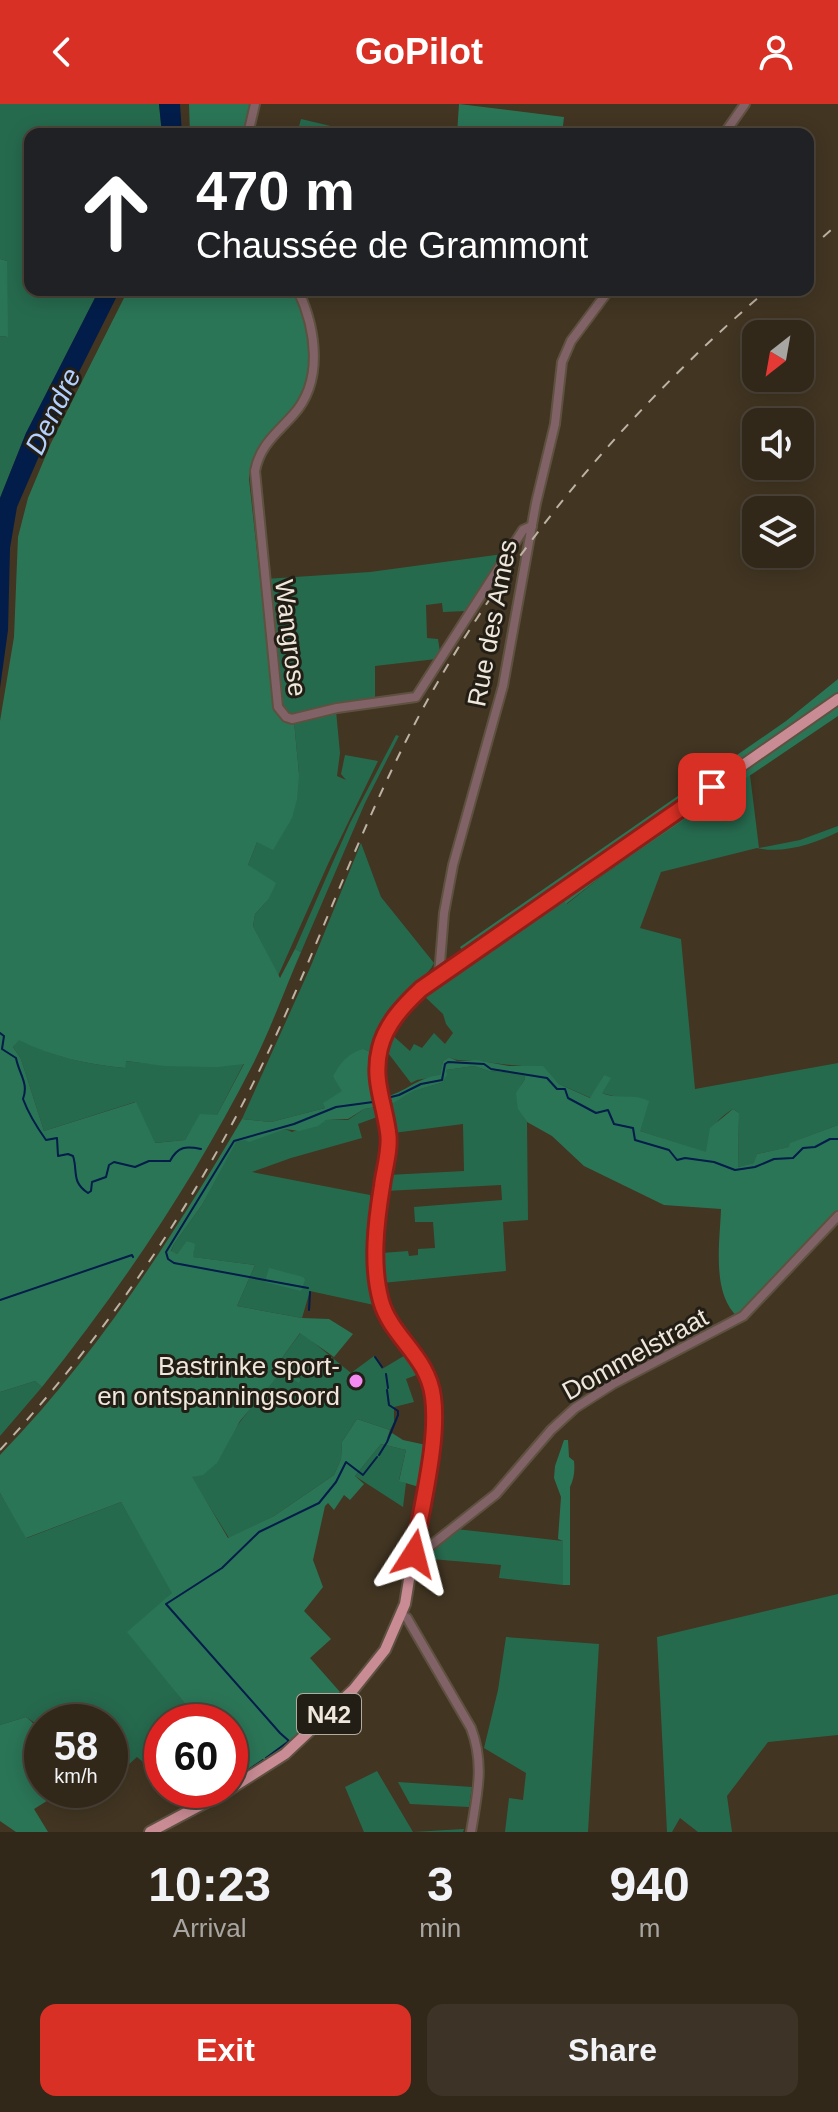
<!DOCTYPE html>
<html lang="en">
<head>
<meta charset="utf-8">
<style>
	:root { --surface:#32281a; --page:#3d3427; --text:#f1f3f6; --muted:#a8a6a2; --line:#4d4439; --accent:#d93025 }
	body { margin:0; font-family:Helvetica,sans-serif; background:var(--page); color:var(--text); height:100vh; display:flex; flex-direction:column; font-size:30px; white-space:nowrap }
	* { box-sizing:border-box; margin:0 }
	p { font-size:26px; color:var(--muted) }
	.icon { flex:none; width:44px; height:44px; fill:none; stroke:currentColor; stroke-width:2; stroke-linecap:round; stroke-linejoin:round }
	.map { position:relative; height:1728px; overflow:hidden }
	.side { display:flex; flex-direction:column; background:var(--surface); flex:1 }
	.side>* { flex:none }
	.top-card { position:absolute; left:24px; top:24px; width:790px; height:168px; border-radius:16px; box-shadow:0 4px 20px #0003,0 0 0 2px var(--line); background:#202124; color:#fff; overflow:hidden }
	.needle { width:52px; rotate:211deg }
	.tools { position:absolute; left:742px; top:216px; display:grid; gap:16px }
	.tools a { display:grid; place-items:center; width:72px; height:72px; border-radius:16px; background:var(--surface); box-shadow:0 4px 20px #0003,0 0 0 2px var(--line); font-size:40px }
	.speed { position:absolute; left:24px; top:1600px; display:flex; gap:16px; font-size:40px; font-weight:700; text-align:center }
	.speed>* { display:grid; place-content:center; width:104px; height:104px; border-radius:50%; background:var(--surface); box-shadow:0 4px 20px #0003,0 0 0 2px var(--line); line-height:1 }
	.speed small { font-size:20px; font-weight:400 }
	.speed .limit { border:12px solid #d22; background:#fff; color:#111 }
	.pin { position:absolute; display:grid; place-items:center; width:68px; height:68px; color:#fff; margin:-34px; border-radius:16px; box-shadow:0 4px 12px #0006 }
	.me { position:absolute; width:88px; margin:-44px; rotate:9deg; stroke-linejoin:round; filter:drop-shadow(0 0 6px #0008) }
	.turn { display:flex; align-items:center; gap:28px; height:168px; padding:0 40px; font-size:36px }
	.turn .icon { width:104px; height:104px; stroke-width:2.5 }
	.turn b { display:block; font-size:56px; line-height:68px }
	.eta { display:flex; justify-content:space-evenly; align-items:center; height:136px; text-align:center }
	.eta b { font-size:48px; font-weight:700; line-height:56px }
	.cta { display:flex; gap:16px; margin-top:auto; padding:16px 40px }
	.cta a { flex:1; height:92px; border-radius:16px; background:var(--accent); color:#fff; font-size:32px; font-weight:700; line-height:92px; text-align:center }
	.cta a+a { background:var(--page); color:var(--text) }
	header { display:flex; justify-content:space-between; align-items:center; height:104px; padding:0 40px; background:var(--accent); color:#fff; font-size:36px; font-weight:700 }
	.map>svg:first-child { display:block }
	.green { fill:#266a4e }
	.forest { fill:#2b7557; fill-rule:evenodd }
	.water { fill:#021d4a }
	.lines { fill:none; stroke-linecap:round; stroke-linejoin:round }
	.stream { stroke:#021d4a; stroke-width:2 }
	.minor-casing { stroke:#5e5140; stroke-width:12 }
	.major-casing { stroke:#5e5140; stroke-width:14 }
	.minor { stroke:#816367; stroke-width:8 }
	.major { stroke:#c98c95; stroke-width:10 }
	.rail { stroke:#bdb3a5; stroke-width:2; stroke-dasharray:10 10; stroke-linecap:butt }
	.route-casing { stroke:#8d1f18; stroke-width:20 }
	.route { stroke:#d93025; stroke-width:14 }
	.poi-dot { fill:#f38af2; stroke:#231e15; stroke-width:3 }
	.labels { text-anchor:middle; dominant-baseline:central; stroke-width:6; stroke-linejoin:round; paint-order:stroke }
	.shield { fill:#231e15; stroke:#b2aba0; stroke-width:2 }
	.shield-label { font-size:24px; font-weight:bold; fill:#efe7db }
	.street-label { font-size:26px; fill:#efe7db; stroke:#231e15 }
	.poi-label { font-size:26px; fill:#efe7db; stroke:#231e15; text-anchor:end }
	.water-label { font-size:28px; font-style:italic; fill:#b3d0fe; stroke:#231e15 }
</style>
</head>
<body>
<header><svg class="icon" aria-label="back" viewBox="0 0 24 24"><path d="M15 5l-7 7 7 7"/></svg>GoPilot<svg class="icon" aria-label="person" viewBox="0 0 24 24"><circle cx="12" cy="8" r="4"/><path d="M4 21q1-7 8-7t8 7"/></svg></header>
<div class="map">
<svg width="838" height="1728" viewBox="0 0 838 1728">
	<rect width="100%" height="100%" fill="#423522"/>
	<g class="green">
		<path d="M0,0H159L162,30H30V186H99L26,329L0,394V232L7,233V157L0,155Z"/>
		<path d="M301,15L364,30H297Z"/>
		<path d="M503,450L466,507L443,508L442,499L426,501L427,534L438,535L440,548L436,555L375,562V596L292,612L285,609L281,600L265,475L370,468Z"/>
		<path d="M336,607L340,649L337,672L346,676L341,670L345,651L378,657L328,760L278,872L253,822L255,810L268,796L248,761L257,738L299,670L294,617Z"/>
		<path d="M396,631L399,632L365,699L301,848L295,845L350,719Z"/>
		<path d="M750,671L759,744L800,736L838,722V728C814,740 783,750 757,744L661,768L640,824L681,835L695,985L838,959V1021L791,1039L790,1043L757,1050L755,1059L738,1063L739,1009L733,1005C715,1016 708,1028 707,1049L640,1027L622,994L601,989L604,971L591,994L559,980L542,962C517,964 493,958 468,956C460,956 456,957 449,953L443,957L440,972L417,976L411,979L385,945L391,930L410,947L414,940L422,944L434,929L445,940L453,929L446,920L443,910L422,890L562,794L567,800L603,771Z"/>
		<path d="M361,739L381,793L434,859C428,872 417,876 407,887C389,904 377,923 370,948L364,945L333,973L343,987L324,999L325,1004L271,1018L242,1015L310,864Z"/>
		<path d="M19,935C51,952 88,961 125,964V957C165,962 204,964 244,959L217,1011L191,1026L185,1036L154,1039L135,998L44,1027L21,955L13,943Z"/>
		<path d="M474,962L489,967L524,970L525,975C514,989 517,1004 527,1018L528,1116L503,1118L506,1167L382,1179L381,1149L408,1147L409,1152L418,1151V1145L435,1144L433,1118H415L414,1103L502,1096L501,1081L385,1087L388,1071L464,1067L463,1020L393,1029L385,993L401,994L412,987L441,979L446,966Z"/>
		<path d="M376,1003L380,1012L358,1020L362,1034L291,1054L252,1068L370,1091V1151L374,1201L310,1187L302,1214L237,1202L255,1161L192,1153L194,1147L188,1137L177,1150L171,1148L174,1140L202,1101L235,1038L285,1025L292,1028L326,1016H348L364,1005Z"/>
		<path d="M301,1228L351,1269L374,1252L382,1265L407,1250L419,1270L406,1275L414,1298L394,1303V1318L390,1326L357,1315L342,1338L341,1355L334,1371L274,1412L229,1434L191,1373C220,1368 225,1338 240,1318C253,1300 267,1284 281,1267L299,1278L301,1274L279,1258Z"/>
		<path d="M35,1277L42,1283L0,1332V1288Z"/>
		<path d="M381,1340L406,1346L399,1376L406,1379L403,1403L355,1372Z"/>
		<path d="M0,1389L27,1434L121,1398L173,1489L128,1528L200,1618H162V1659L154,1648L143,1658L137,1653L127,1662L110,1641V1618H42V1631L35,1619L26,1613L0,1621Z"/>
		<path d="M456,1425L563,1437V1481L499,1474L501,1461L420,1454Z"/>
		<path d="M838,1490V1631L768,1638L727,1692L732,1728H698L680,1714L672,1728H667L657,1533Z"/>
		<path d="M506,1533L599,1540L588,1728H505L509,1694L523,1696L526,1669L484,1644L498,1586Z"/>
		<path d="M377,1667L413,1728L464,1725L463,1728H364L345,1683Z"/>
		<path d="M398,1678L472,1683L469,1703L410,1700Z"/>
	</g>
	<g class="forest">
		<path d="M189,0H253L246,30H190Z"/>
		<path d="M459,0L564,13L562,30H457Z"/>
		<path d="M0,155L7,157L8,233L0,232Z"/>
		<path d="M128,186H294C313,223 319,275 290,309C268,333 253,340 249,375L274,603C278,614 282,617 294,617L299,670L297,695L292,714L273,746L257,738L248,761L276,779L268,796L255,810L253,822L280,874L295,845L301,848C285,885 271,924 253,960C193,1078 124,1180 42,1283L35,1277L0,1288V617L14,533L18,433L28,394L51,339ZM19,936C51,952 88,961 125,964L126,957L165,962L217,963L244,960L217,1011L200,1010L185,1036L155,1039L136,998L44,1027L21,955L13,943Z"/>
		<path d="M838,575V588L463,848L460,843L786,617Z"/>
		<path d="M838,601V612L603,771L566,800L562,794Z"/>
		<path d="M364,945L370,948L368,975L376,1003L364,1005L348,1015L326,1016L318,1022L299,1027L285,1025L249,1038L245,1036L236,1038L202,1101L174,1140L171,1147L177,1150L187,1137L195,1140L193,1153L255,1161L237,1202L302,1214L329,1215L353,1230L334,1253L300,1229L279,1258L301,1275L299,1279L281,1268L240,1317L217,1359L203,1371L192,1373L228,1434L274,1412L334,1371L341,1355L342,1338L357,1315L390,1326L387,1335L392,1329L403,1336L426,1341L419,1383L399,1377L406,1346L381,1340L355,1372L364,1380L350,1396L344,1391L334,1406L328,1399L325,1402L313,1456L323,1483L304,1507L331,1535L310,1554L340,1588L278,1648L243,1670L230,1655V1618H200L127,1528L172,1489L121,1398L26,1434L0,1389V1351C97,1251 172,1134 242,1015L271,1018L325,1004L323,999L342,987L333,973C339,960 349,948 364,945Z"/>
		<path d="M449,953L457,957L476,956L509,962H543L559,980L590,994L604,971L611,974L602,989C618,996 634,989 649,997L640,1027L706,1048L710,1024L733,1005L739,1009L738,1063L754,1059L757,1050L789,1043L790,1039L838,1021V1109L738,1213C711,1190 720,1137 721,1105L664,1101L584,1062L552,1032L527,1018L518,1005L516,989L525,975L524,970L489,967L474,962L446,966L447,971L441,979L413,987L393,999L385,993C406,988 416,974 440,971L443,957Z"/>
		<path d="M269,1164L303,1173L305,1176L301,1187L265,1178Z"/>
		<path d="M564,1336H568L569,1353L574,1357C575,1367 574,1374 570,1383V1481H563V1437L558,1435L561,1393L554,1374L555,1362Z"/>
		<path d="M26,1613C49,1629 42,1660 42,1686H45L50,1695L34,1705L48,1728H16L0,1717V1621Z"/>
	</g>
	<g class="water">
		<path d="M159,0H180L182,30H162Z"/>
		<path d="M99,186H120L53,320L17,403L10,444L8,526L0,584V394L26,329Z"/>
	</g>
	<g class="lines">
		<g class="stream">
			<path d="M0,929L4,932L2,945L16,954C19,970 29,979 23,995C29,1011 36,1022 46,1036L57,1034L58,1052L68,1050L73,1052C78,1067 71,1078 88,1089L91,1087L92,1078L106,1073L109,1061L114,1058L135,1063L149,1057H170C178,1042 186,1042 201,1045"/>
			<path d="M387,994L399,991L421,980L442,976L445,960L448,958L484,960L491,965L547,974L557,985H565L568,994L596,1009L608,1006L614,1020L633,1024L635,1036L669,1046L677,1056L685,1054L714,1058L735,1066L755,1063L774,1055L793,1054L803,1044L815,1043L830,1035H838"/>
			<path d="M308,1184L174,1159L168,1155L166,1148L234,1037L294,1020L336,1003L373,998"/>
			<path d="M0,1196L132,1151L133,1153"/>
			<path d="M309,1206L310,1188"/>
			<path d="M375,1253L382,1263"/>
			<path d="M386,1270L388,1284"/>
			<path d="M379,1351L387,1338L398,1311V1307L389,1301L387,1286"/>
			<path d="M266,1654L289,1637L280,1629L166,1500L222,1464L259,1428L319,1399L336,1378L346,1358L363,1371L377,1353"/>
			<path d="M247,1667L263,1656"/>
			<path d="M230,1678L244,1669"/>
			<path d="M208,1691L217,1686"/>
		</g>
		<defs>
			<g id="minor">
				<path d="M248,30L255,0"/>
				<path d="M724,30L745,0"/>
				<path d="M298,186C316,225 324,277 293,311C276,330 260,341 255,367L278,603L286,613L292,615L337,604L416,593L523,426L532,422"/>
				<path d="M439,871L444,809L453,761L503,582L536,399L555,320L562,258L571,237L609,186"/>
				<path d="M414,1450H420L496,1390L551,1326L575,1304L613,1280L743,1212L838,1112"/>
				<path d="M402,1511L407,1514L471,1624C485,1661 477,1690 471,1728"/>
			</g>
			<g id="major">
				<path d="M230,1685L285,1650L353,1586L385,1546L405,1500L431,1342L434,1301L424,1264L387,1212L378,1181L376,1116L388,1029L376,972L381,940L389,922L421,885L838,595"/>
				<path d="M150,1728L229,1686"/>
			</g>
		</defs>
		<use href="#minor" class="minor-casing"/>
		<use href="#major" class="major-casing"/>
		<use href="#minor" class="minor"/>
		<use href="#major" class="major"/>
		<g class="rail">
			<path d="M808,146L838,120"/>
			<path d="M0,1346C107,1230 196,1099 264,957C321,838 363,713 427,597C514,441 632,302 767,186"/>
		</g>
	</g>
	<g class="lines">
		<defs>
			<path id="route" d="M414,1450C421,1403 439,1338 433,1293C428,1252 391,1233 381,1197C371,1161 376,1119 382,1082C384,1065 391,1045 388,1028C384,998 372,975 380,944C386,920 403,902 421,885L712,683"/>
		</defs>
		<use href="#route" class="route-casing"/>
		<use href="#route" class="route"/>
	</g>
	<circle class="poi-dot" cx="356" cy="1277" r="8"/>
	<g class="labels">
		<rect class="shield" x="297" y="1590" width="64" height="40" rx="6"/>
		<g class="shield-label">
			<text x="329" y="1610">N42</text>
		</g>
		<g class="street-label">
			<text transform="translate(492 519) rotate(-79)">Rue des Ames</text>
			<text transform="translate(291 534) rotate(83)">Wangrose</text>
			<text transform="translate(635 1250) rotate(-29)">Dommelstraat</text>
		</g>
		<g class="poi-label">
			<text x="340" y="1262">Bastrinke sport-<tspan x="340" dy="30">en ontspanningsoord</tspan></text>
		</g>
		<g class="water-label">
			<text transform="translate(53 307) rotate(-64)">Dendre</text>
		</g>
	</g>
</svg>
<div class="tools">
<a><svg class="needle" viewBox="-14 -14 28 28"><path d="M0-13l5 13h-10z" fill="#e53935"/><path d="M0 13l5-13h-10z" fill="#a8a6a2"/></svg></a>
<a><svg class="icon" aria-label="sound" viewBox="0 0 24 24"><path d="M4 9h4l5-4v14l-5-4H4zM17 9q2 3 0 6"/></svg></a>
<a><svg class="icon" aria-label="layers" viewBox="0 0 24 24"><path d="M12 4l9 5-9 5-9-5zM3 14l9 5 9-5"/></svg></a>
</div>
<div class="speed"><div>58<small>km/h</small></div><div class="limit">60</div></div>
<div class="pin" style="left:712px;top:683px;background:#d93025"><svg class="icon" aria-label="arrive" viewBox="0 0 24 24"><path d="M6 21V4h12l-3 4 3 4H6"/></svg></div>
<svg class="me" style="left:414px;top:1450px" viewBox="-20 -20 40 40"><path d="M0-17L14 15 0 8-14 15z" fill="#d93025" stroke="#fff" stroke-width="4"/></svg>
<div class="top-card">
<div class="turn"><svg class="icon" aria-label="ahead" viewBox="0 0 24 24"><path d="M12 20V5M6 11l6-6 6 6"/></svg><div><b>470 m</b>Chaussée de Grammont</div></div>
</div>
</div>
<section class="side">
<div class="eta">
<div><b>10:23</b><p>Arrival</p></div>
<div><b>3</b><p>min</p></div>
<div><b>940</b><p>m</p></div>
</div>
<div class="cta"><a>Exit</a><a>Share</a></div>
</section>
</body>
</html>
